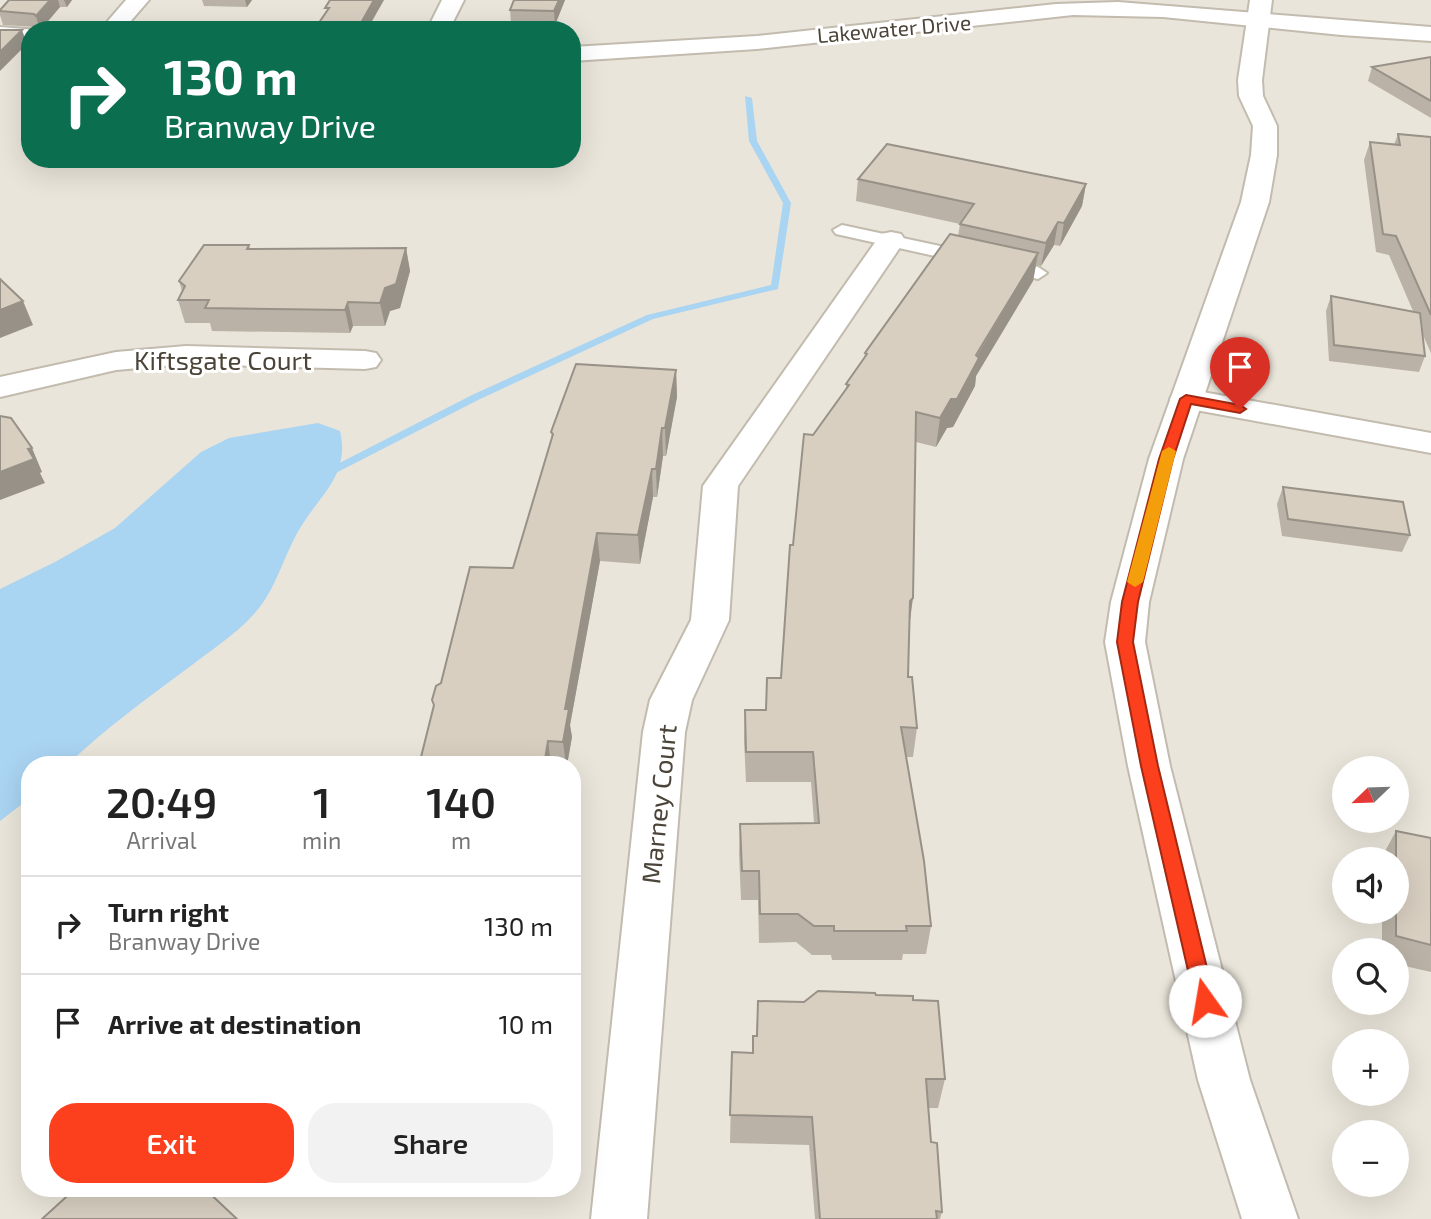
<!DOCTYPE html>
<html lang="en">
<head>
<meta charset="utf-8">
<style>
	:root { --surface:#fff; --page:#f2f2f2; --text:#222; --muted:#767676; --line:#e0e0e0; --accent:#fc3f1d }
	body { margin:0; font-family:"Exo 2",sans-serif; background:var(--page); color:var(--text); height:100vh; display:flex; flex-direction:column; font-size:26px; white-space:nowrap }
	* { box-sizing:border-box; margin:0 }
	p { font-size:23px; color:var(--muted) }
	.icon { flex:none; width:38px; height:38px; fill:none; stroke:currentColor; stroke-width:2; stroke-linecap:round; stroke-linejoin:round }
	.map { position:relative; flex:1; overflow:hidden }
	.panel { position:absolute; left:21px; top:756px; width:560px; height:441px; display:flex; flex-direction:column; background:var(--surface); border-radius:28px; box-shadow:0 7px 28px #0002 }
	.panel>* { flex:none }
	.hud { position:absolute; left:21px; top:21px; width:560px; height:147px; border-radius:28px; box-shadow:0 7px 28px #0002; background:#0b6e4f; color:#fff; overflow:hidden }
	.needle { width:46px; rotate:247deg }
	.buttons { position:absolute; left:1332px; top:756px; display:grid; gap:14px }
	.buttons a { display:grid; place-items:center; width:77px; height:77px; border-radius:50%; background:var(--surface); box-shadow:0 7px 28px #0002; font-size:35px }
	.pin { position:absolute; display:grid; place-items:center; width:60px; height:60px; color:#fff; margin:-72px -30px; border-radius:50% 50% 50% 0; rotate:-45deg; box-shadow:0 0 7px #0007 }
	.pin .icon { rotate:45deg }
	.me { position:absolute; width:77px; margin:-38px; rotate:347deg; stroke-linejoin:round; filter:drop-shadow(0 0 5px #0008) }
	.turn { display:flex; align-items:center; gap:24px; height:147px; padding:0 28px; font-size:32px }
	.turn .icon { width:91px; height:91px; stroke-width:2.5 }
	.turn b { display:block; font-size:49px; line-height:60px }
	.eta { display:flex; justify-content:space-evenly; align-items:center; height:119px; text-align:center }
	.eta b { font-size:42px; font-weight:600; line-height:49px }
	.action { display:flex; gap:14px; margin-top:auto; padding:14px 28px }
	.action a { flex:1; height:80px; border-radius:28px; background:var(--accent); color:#fff; font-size:28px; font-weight:600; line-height:80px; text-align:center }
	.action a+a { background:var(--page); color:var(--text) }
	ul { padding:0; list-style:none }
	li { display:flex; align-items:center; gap:21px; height:98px; padding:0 28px; border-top:2px solid var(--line) }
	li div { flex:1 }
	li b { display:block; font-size:26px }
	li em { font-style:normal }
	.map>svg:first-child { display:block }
	.residential { fill:#eae5da; fill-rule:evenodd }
	.water { fill:#a9d4f2 }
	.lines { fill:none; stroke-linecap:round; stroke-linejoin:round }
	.stream { fill:#a9d4f2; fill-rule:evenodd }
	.service-casing { stroke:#c2bbae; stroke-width:4 }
	.minor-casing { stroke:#c2bbae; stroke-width:4 }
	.tertiary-casing { stroke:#c2bbae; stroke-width:4 }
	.service { fill:#fff; fill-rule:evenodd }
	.minor { fill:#fff; fill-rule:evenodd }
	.tertiary { fill:#fff; fill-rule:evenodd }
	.wall { fill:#bab2a6 }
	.shaded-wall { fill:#979187 }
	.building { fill:#d8cfc1; stroke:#979187; stroke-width:2 }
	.route { fill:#fc3f1d; stroke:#a42913; stroke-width:2 }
	.slow { fill:#f59e0b }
	.labels { text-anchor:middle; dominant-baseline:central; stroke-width:6; stroke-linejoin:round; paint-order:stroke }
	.far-street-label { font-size:21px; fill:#4b4439; stroke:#fff }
	.street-label { font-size:26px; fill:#4b4439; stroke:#fff }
</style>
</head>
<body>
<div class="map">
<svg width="1431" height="1219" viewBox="0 0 1431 1219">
	<rect width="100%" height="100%" fill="#f6f3ec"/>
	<path class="residential" d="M0,0H1431V1219H0ZM30,30H572V159H30ZM30,765H572V1188H30ZM1344,768H1396V821H1344ZM1344,859H1396V912H1344ZM1344,950H1396V1003H1344ZM1344,1041H1396V1094H1344ZM1344,1132H1396V1185H1344Z"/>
	<path class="water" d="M318,423L340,431C350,473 322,493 302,525C284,553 277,589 254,614C235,635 210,651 188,668C146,699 105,729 67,765H30V798L0,821V589L55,562L115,528L201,452L229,438Z"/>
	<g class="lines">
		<path class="stream" d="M745,96L752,98L757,141L791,203L778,289L653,319L480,399L328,477H320L318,475L320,473L472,395L647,315L771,285L783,203L749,141Z"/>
		<defs>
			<path id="service" d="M842,225L1038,267L1047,273L1038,279L836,234L833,230Z"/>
			<g id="minor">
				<path d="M126,0H149L123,30H100Z"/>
				<path d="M442,0H464L449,30H427Z"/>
				<path d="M1118,2L1431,27V41L1341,35L1163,17L1073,15L757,49L572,61V47L757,36L1056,4Z"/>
				<path d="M0,27L38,30H30V41H0Z"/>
				<path d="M891,232L901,234L905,240L738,486L729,620L692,700L685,732L647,1219H591L643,732L650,700L691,620L703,486L881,234Z"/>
				<path d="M186,346L365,351L376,353L381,360L376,367L365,369L186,364L116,370L0,397V377L116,352Z"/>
				<path d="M1186,389L1431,433V453L1174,406L1170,399L1174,392Z"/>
			</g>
			<path id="tertiary" d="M1250,0H1272L1262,80L1263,96L1277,126V155L1269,202L1183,459L1149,602L1145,642L1170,766L1250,1080L1298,1219H1242L1198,1080L1128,766L1105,642L1111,602L1149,459L1241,202L1251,155L1253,126L1239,96L1238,80Z"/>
		</defs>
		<use href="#service" class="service-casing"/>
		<use href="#minor" class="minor-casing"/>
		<use href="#tertiary" class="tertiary-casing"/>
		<use href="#service" class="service"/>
		<use href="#minor" class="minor"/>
		<use href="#tertiary" class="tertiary"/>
	</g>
	<g class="wall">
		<path d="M9,0H72L67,7H60L41,30L38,27L3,25L0,15V10Z"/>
		<path d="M202,0H252L247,7L204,6Z"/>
		<path d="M514,0H565L555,25L511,23L510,10Z"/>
		<path d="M1431,57V118L1368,81L1372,67Z"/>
		<path d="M1398,134L1431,137V353L1422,333L1425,356L1419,372L1329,361L1326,311L1331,296L1413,311L1389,255L1376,252L1364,160L1370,142L1394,145Z"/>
		<path d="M858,179L1086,184L1082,206L1060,246L1054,245L1041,266L1036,265L1033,281L976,376L975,386L953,427L947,428L936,447L916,442L908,677L917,728L913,757H906L931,926L926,954H903L902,960H832L831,955H812L796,942L759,943L758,900H741L739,853L740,824L814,823L811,782H746L744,740L745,710H766L781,678L793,545L813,435L846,389V384L864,358L865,353L958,236L960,224L856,201Z"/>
		<path d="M249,245L250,249L406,248L410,271L400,308L390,311L385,326H353L350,333L212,331L210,323H185L178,300L182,291L179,281Z"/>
		<path d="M676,370L677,397L666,456H663L657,497H653L640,564L600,561L570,725L572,737L567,765H419L434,707L432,700L441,683L513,568L552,438L551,432Z"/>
		<path d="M1283,487L1410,535L1402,552L1282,536L1277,504Z"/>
		<path d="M1396,831L1431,838V972L1396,964V950H1382V912H1396V859H1383V855Z"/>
		<path d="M876,995L913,1000L945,1079L938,1108H928L931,1142L942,1212L940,1219H815L809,1145L730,1143L732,1052L753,1053L756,1036L758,1001L804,1002Z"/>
	</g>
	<g class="shaded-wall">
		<path d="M50,0H58L60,7L40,30L36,16Z"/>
		<path d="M64,0H72L67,7Z"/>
		<path d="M245,0H252L247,7Z"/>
		<path d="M374,0H384L367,30H357Z"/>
		<path d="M559,0H565L555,25L554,11Z"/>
		<path d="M22,30L27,44L0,71V52Z"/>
		<path d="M1086,184L1082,206L1060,246L1064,223Z"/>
		<path d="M1058,222L1054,245L1041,266L1046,243Z"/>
		<path d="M406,248L410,271L400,308L390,311L385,326L380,303L385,288Z"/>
		<path d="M1038,253L1033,281L976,376L975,386L953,427L947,428L936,447L940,418Z"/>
		<path d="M23,301L33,325L0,338V310Z"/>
		<path d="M348,302L353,326L350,333L345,310Z"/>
		<path d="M676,370L677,397L666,456L665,428Z"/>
		<path d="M662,428L663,456L657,497L656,469Z"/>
		<path d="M32,448L42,472L40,473L45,483L0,500V472L28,449Z"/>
		<path d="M652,469L653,497L640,564L638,535Z"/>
		<path d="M597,533L600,561L570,725L572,737L567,765H566L563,742L565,709Z"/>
		<path d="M913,598L909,628L910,601Z"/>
		<path d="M548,741L551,765H544Z"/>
	</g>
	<g class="building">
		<path d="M9,0H50L36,16L34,14L0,11V10Z"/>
		<path d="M330,0H374L357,30H314L329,8H325Z"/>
		<path d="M514,0H559L554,11L510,10Z"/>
		<path d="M0,30H22L0,52Z"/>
		<path d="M1431,57V101L1372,67Z"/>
		<path d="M1398,134L1431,137V315L1396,236L1383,234L1370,142L1400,145Z"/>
		<path d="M887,144L1086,184L1064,223L1058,222L1046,243L960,224L974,204L858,179Z"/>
		<path d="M950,234L1038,253L976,355L979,358L957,399H951L940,418L916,412L913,598L910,601L908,677H912L917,728L901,727L924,861L931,926H906L907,931H834V926H814L798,914H760L759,871H742L740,824L819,823L813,752H746L745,710H766L767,678H781L790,545H793L804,434L813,435L849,385L846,384L867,354L865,353Z"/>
		<path d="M204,245H249L247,249L406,248L396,284L385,288L380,303L348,302L345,310L205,308L209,300H178L185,286L179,281Z"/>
		<path d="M0,279L23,301L0,310Z"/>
		<path d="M1331,296L1420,313L1425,356L1334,345Z"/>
		<path d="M576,364L676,370L665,428H662L656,469H652L638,535L597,533L565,709H569L563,742L548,741L544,765H419L434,705L432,700L436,686L441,683L470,567L513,568L553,434L551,432Z"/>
		<path d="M0,416L11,418L32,448L28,449L34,459L0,472Z"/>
		<path d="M1283,487L1403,502L1410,535L1288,519Z"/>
		<path d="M1396,831L1431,838V945L1396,936Z"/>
		<path d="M818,991L875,993L876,995L913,996V1000L938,1001L945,1079H926L931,1142L937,1143L942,1212L936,1211L937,1219H820L812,1117L730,1115L732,1052L753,1053V1036H757L758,1001L804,1002Z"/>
		<path d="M76,1188H204L237,1219H42Z"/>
	</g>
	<path class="route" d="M1186,395L1240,405L1246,409L1240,413L1191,404L1173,459L1138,602L1133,642L1158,766L1215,1001L1212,1008L1205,1011L1198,1008L1195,1001L1141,766L1117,642L1122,602L1159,459L1180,399Z"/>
	<path class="slow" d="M1169,447L1176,451L1143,582L1135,587L1127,582L1162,451Z"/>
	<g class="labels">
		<g class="far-street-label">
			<text transform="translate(894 28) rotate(-5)">Lakewater Drive</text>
		</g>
		<g class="street-label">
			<text x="223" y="359">Kiftsgate Court</text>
			<text transform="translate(658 804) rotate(-84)">Marney Court</text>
		</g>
	</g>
</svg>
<div class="buttons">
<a><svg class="needle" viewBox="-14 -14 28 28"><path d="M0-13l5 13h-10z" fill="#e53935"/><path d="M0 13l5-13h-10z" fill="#767676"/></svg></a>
<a><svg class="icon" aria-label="sound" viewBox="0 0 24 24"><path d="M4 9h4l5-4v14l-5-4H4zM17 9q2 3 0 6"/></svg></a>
<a><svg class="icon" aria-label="search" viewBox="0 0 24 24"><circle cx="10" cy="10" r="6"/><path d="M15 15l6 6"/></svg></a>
<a>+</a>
<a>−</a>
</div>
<div class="pin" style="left:1240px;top:409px;background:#d93025"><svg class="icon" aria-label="arrive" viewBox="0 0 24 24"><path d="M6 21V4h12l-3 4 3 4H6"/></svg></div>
<svg class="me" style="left:1205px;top:1001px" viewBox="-20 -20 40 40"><circle r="19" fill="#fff"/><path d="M0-13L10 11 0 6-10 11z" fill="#fc3f1d"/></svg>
<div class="hud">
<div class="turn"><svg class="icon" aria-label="right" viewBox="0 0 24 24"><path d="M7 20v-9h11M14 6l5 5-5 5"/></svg><div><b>130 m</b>Branway Drive</div></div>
</div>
<section class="panel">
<div class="eta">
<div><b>20:49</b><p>Arrival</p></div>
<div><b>1</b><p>min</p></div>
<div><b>140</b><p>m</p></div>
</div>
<ul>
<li><svg class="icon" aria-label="right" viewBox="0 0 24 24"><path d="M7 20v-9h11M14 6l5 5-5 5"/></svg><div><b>Turn right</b><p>Branway Drive</p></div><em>130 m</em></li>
<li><svg class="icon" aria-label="arrive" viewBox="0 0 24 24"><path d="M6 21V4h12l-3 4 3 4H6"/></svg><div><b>Arrive at destination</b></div><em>10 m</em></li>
</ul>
<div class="action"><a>Exit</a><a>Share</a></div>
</section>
</div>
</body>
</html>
